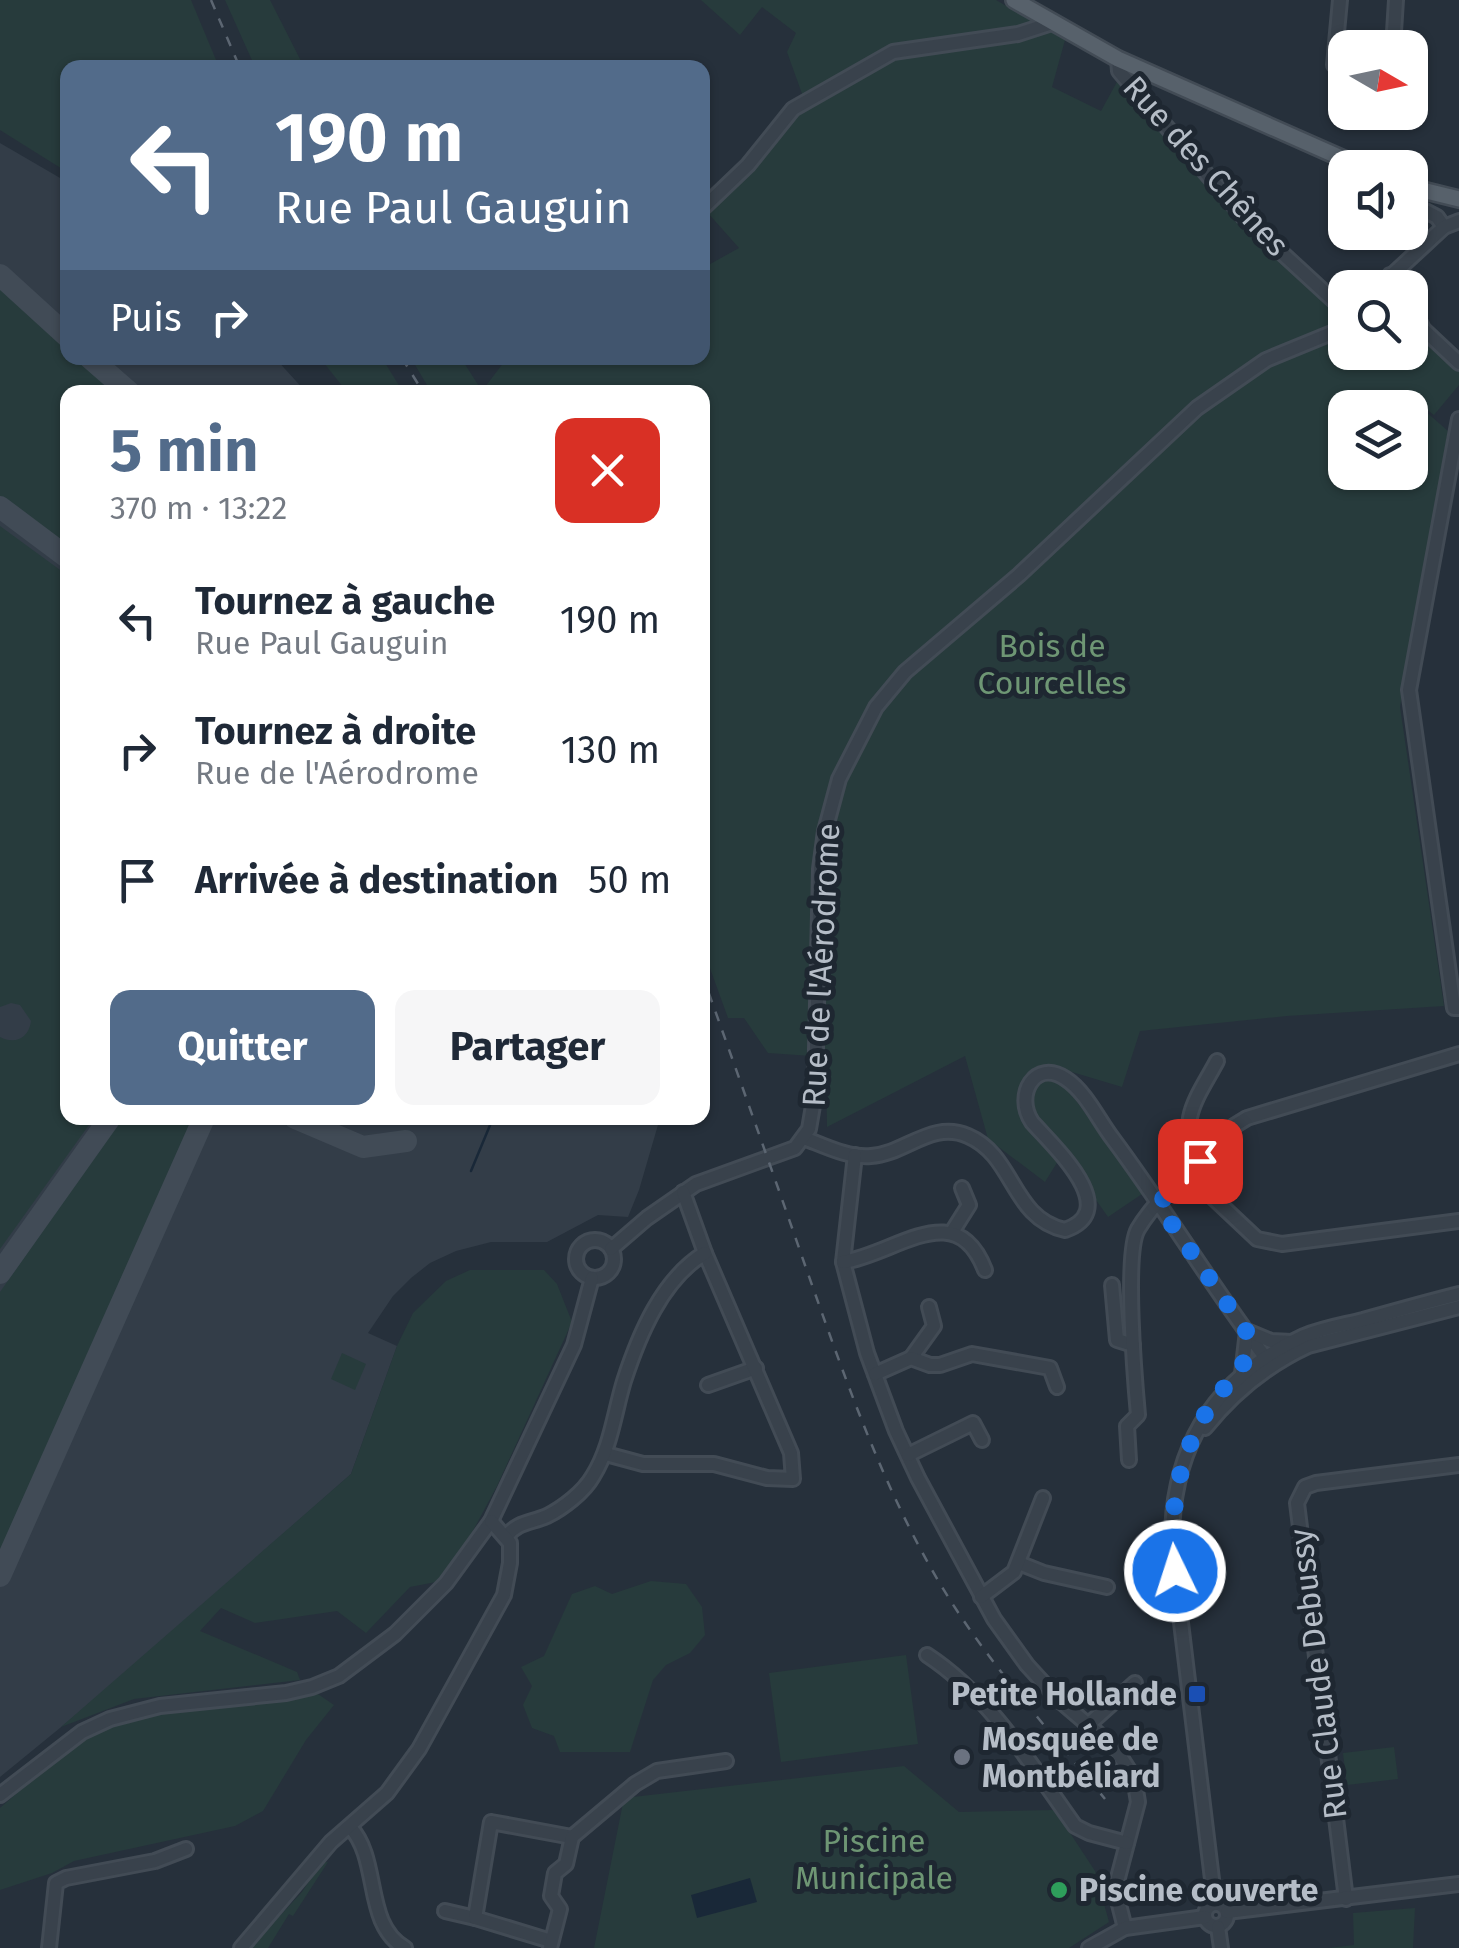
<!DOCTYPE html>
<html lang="fr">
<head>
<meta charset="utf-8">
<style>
	:root { --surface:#fff; --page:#f6f6f7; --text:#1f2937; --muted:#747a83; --accent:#526b8a }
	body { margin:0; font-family:"Fira Sans",sans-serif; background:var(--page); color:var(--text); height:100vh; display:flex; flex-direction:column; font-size:38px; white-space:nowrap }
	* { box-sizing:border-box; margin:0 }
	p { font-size:32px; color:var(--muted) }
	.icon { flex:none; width:55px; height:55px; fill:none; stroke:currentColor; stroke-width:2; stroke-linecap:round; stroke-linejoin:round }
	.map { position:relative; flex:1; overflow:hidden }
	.side { position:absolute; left:60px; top:385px; width:650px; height:740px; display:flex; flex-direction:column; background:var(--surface); border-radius:20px; box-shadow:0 2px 8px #0004 }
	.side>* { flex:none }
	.hud { position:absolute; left:60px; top:60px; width:650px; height:305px; border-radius:20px; box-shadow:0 2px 8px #0004; background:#526b8a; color:#fff; overflow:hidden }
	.needle { width:65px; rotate:99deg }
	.fabs { position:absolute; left:1328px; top:30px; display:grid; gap:20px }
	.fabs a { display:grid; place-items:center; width:100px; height:100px; border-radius:20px; background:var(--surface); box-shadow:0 2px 8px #0004; font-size:50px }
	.pin { position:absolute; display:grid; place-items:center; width:85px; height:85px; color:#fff; margin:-42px; border-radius:20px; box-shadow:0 5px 15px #0006 }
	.me { position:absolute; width:110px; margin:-55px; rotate:356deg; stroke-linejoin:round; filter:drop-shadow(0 0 8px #0008) }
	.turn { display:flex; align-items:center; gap:35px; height:210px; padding:0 50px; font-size:45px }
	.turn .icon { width:130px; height:130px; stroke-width:2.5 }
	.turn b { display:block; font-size:70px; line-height:85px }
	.then { display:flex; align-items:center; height:95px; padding:0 50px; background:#0003; gap:20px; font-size:38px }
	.round { display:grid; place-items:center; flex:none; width:105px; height:105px; border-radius:20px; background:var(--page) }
	.summary { display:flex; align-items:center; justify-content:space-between; height:170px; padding:0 50px }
	h1 { font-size:60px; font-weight:700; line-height:75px; color:var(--accent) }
	.cta { display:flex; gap:20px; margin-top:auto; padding:20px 50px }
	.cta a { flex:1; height:115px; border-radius:20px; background:var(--accent); color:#fff; font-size:40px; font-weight:700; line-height:115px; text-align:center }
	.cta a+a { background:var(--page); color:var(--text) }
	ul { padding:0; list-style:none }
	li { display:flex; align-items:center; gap:30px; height:130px; padding:0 50px }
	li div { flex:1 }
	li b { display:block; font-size:38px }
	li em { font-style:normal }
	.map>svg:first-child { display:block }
	.airport { fill:#333d48 }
	.green { fill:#273b3c; fill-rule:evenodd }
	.water { fill:#192838 }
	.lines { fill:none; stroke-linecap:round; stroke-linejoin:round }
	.stream { stroke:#192838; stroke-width:2.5 }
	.taxiway { stroke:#414b56; stroke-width:22 }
	.minor-casing { stroke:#424b55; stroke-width:18 }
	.major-casing { stroke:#424b55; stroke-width:20 }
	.minor { stroke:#39424c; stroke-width:12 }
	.major { stroke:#57616b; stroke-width:15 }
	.rail { stroke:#5c6672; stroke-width:2.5; stroke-dasharray:10 10; stroke-linecap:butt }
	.route { stroke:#1a73e8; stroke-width:18; stroke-dasharray:0 32.4 }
	.transit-dot { fill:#1a4fb4; stroke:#1e2731; stroke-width:4 }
	.worship-dot { fill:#6b7280; stroke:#1e2731; stroke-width:4 }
	.leisure-dot { fill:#2e9e5b; stroke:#1e2731; stroke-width:4 }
	.labels { text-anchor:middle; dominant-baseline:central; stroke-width:10; stroke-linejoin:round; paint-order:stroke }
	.street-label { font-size:32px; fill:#b5bdc7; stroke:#1e2731 }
	.park-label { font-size:32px; fill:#6e9674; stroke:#1e2731 }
	.poi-label { font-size:32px; font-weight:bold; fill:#b5bdc7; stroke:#1e2731; text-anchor:start }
</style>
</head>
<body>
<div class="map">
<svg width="1459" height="1948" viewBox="0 0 1459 1948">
	<rect width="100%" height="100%" fill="#26303b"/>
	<path class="airport" d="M0,143L67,182L68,358H275L306,392H68V1118H660L639,1190L628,1217L598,1215L547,1242H491L456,1251L430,1263L411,1278L393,1296L368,1333L397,1346L351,1474L104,1692L0,1777Z"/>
	<g class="green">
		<path d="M0,0H191L219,67L68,68L67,172L0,130Z"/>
		<path d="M225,0H270L304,67H255Z"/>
		<path d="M701,0H996L1065,40L1052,87L1101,111L1118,80L1242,224L1339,315L1327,327L1340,339L1345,334V352H1410V328L1459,368V385L1434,415L1401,390L1448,431L1400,707L1444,1006L1287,1016L1140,1031L1122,1087L1052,1066L1142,1194L1108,1217L1063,1153L1045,1182L988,1139L965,1056L827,1127L826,1057L768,1053L744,1018H728L703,949L702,392H431L411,358H461L482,391L507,358H702L703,268L739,248L707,212L805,102L787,52L796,33L762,7L740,35ZM1345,408H1410V472H1345Z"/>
		<path d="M0,286L67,347L68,358H79L117,392H68L67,546L0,496Z"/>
		<path d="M320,358H382L403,392H347Z"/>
		<path d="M0,526L67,575L68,1118H94L0,1249V1037C15,1045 29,1038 31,1021L20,1005L11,1003L0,1007Z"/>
		<path d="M122,1118H197L0,1560V1292Z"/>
		<path d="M470,1270H544L557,1284L572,1322L497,1486L468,1540L436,1582L410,1587L366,1633L337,1611L255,1623L221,1608L200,1631L297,1672L300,1680L134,1699L61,1727L351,1474L397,1346L413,1313L446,1281Z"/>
		<path d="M342,1353L366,1364L355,1390L331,1379Z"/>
		<path d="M651,1581L686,1584L702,1607L705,1635L690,1653L666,1665L653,1680L630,1752H560L554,1736L532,1728L523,1705L532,1686L521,1667L544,1656L572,1594L595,1586L612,1594Z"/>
		<path d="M906,1655L918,1744L781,1762L769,1673Z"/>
		<path d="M318,1694L334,1705L306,1740L263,1811L235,1826L74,1861L52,1873L0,1890V1808C35,1777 74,1740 119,1724C180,1702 254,1707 318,1694Z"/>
		<path d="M1394,1747L1398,1779L1347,1785L1343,1753Z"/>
		<path d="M904,1766L959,1812L1055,1810L1095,1871L1109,1922L1069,1948H594L624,1798Z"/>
		<path d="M328,1862L293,1916L289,1914L268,1948H250L302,1892L321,1863Z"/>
		<path d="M1415,1908L1413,1948H1328L1354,1945L1353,1913Z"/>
	</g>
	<path class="water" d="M750,1878L757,1902L697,1918L691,1895Z"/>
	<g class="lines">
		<path class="stream" d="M471,1171L493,1118"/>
		<g class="taxiway">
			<path d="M0,275L68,337"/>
			<path d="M90,358L129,392"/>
			<path d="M0,507L68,558"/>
			<path d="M295,1118L363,1147L406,1141"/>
			<path d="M0,1273L110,1118"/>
			<path d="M0,1576L204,1118"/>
		</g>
		<defs>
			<g id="minor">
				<path d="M1393,48L1396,0"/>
				<path d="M1118,59L1119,71L1245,219L1345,311"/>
				<path d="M1334,65L1340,0"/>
				<path d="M1410,203L1437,217L1444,227"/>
				<path d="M702,209L748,165L793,109L893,52L1018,34L1052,23"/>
				<path d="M1390,275L1400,288"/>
				<path d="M1378,288L1444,227L1459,221"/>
				<path d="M1410,302L1423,329L1459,363"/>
				<path d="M1459,419L1409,690L1454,1008H1459"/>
				<path d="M804,1138C825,1146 848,1158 871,1156C905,1154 932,1120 968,1136C1015,1156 1011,1218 1065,1230C1124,1210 1052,1145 1032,1122C1014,1095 1035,1058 1066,1079C1086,1092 1099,1121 1113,1139C1168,1213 1215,1292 1271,1365"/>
				<path d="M855,1155L843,1262L867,1353L896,1431L918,1478L994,1619L1027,1665L1059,1700L1114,1747L1134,1778L1138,1802L1115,1889L1125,1928"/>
				<path d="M1200,1161C1175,1122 1198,1097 1217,1061"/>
				<path d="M1188,1174L1257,1239L1282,1244L1459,1221"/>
				<path d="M952,1232L969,1205L962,1188"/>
				<circle cx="595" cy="1259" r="19"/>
				<path d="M611,1249L647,1218L696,1184L795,1148L809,1129L815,1094L820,869L825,831L839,779L876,707L905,672L1019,575L1197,408L1266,360L1334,332L1345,322"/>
				<path d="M843,1262C896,1254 956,1195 985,1270"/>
				<path d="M1112,1285L1117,1340L1133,1345"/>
				<path d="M911,1358L934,1326L929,1307"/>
				<path d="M875,1374L911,1358L930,1365H940L972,1354L1050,1368L1057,1387"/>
				<path d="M1242,1374L1247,1331L1271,1341L1292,1342"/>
				<path d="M708,1385L756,1368"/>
				<path d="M1205,1428C1233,1393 1267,1365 1308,1346L1459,1307"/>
				<path d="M606,1454L643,1464H714L767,1478L793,1479L791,1453L705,1253L683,1192"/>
				<path d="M908,1455L973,1423L982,1440"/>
				<path d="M1129,1460L1127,1426L1138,1415C1135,1382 1124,1253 1138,1229C1158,1195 1205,1156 1234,1126L1247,1118L1459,1054"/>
				<path d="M507,1536C517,1522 531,1523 547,1516C563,1508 584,1492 593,1476C611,1447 614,1414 624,1381C639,1335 662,1279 705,1253"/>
				<path d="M1019,1563L1044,1573L1107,1587"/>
				<path d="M981,1597L1014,1572L1043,1498"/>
				<path d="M927,1655C991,1697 1031,1765 1075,1826L1089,1833L1127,1843"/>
				<path d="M1088,1725L1135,1683"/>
				<path d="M0,1795L82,1732L110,1719L160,1706L286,1693L312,1687L339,1676L395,1634L446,1583L491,1521L574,1345L592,1278"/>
				<path d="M350,1827C381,1860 363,1924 405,1948"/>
				<path d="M1346,1899L1297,1503L1305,1487L1316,1483L1459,1465"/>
				<circle cx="1216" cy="1915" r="11"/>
				<path d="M1215,1904L1172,1548C1170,1448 1213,1378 1304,1336C1323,1328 1343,1325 1363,1320C1395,1311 1427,1302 1459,1294"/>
				<path d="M445,1911L475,1918"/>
				<path d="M1227,1912L1459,1884"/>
				<path d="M1218,1927L1221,1948"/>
				<path d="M551,1941L475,1918L491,1822L572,1837"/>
				<path d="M49,1948L56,1883L66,1878L155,1861L186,1849"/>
				<path d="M241,1948L331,1842L387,1793L419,1749L504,1595L510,1563V1543L491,1521"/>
				<path d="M550,1948L560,1909L551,1896L555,1873L566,1864L572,1837L635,1784L657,1771L726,1761"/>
				<path d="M1089,1948L1125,1928L1205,1917"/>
			</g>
			<g id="major">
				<path d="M1014,0L1118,59L1364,168"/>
				<path d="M1410,187L1459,199"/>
			</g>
		</defs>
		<use href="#minor" class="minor-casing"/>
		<use href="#major" class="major-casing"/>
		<use href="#minor" class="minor"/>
		<use href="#major" class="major"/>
		<g class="rail">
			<path d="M211,0L240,68"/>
			<path d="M402,358L423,392"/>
			<path d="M702,974C737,1072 772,1170 806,1268C844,1375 881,1484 939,1582C986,1661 1047,1727 1105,1799"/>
		</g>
	</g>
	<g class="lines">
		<path class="route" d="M1175,1571C1168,1513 1178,1454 1211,1405C1235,1368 1246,1386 1246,1331L1158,1204L1200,1161"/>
	</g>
	<rect class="transit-dot" x="1187" y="1684" width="20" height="20" rx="5"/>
	<circle class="worship-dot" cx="962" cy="1757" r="10"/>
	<circle class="leisure-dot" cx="1059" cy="1890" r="10"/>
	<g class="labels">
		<g class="street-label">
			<text transform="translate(1206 166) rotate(48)">Rue des Chênes</text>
			<text transform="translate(821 965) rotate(-87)">Rue de l'Aérodrome</text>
			<text transform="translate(1318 1674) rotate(-97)">Rue Claude Debussy</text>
		</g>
		<g class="park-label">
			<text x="1052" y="646">Bois de<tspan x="1052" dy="37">Courcelles</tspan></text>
			<text x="874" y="1841">Piscine<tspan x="874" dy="37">Municipale</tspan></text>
		</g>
		<g class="poi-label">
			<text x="1177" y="1694" text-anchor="end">Petite Hollande</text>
			<text x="982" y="1739">Mosquée de<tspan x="982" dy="37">Montbéliard</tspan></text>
			<text x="1079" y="1890">Piscine couverte</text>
		</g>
	</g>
</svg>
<div class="fabs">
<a><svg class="needle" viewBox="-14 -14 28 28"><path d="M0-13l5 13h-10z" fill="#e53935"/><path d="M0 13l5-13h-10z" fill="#747a83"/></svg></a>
<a><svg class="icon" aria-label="sound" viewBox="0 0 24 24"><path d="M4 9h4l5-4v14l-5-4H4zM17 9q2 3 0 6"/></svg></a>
<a><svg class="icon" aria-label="search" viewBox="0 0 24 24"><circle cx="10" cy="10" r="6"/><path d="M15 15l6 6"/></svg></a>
<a><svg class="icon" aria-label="layers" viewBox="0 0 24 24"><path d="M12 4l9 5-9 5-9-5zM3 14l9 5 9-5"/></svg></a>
</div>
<div class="pin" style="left:1200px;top:1161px;background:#d93025"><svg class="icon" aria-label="arrive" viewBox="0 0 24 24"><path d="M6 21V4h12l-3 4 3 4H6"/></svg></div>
<svg class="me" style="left:1175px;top:1571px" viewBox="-20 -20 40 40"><circle r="17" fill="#1a73e8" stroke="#fff" stroke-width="3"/><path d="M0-11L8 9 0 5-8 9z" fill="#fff"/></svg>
<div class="hud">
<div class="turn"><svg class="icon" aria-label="left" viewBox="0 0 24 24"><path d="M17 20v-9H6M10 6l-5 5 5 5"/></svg><div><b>190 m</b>Rue Paul Gauguin</div></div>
<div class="then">Puis<svg class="icon" aria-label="right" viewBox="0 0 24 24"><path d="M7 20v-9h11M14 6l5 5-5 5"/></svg></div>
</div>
<section class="side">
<div class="summary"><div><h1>5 min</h1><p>370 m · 13:22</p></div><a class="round" style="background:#d93025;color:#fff"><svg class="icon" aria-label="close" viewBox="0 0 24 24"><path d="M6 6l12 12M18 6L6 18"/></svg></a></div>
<ul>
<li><svg class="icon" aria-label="left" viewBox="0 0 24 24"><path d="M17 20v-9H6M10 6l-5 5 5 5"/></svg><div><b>Tournez à gauche</b><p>Rue Paul Gauguin</p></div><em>190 m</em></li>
<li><svg class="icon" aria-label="right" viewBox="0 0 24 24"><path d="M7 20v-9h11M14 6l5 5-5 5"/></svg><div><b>Tournez à droite</b><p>Rue de l'Aérodrome</p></div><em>130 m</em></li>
<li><svg class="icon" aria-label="arrive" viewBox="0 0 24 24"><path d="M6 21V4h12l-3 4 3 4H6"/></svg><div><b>Arrivée à destination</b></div><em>50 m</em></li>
</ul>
<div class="cta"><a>Quitter</a><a>Partager</a></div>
</section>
</div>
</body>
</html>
